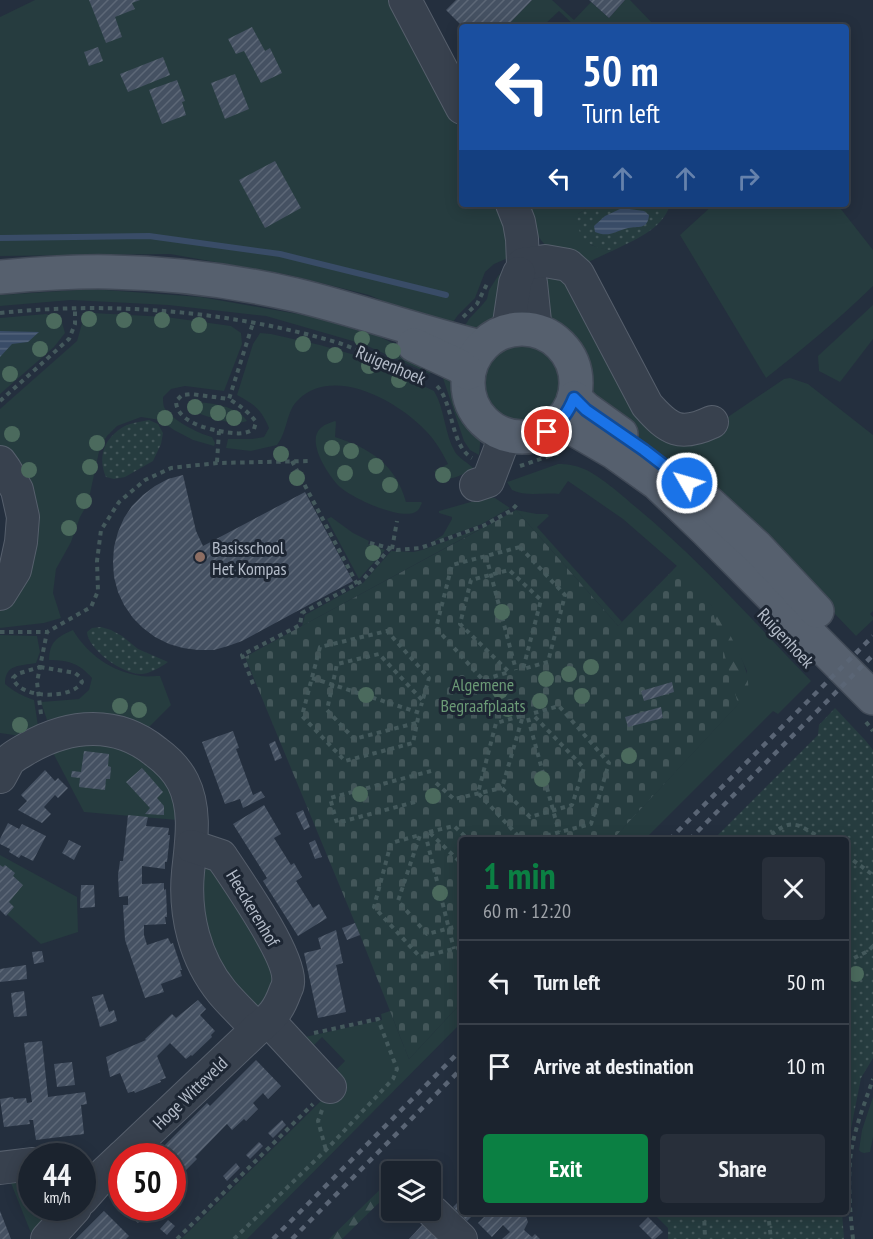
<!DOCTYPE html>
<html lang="en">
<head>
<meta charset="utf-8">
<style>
	:root { --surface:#1b232e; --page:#282f3a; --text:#f1f3f6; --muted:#a0a4aa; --line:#39404a; --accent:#0b8043 }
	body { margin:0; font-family:"PT Sans Narrow",sans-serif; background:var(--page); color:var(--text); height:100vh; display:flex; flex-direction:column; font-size:22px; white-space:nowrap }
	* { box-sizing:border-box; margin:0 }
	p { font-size:20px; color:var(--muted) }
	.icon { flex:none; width:33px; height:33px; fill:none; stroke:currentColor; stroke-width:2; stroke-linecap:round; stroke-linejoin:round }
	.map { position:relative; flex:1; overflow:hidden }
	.side { position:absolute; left:459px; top:837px; width:390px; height:378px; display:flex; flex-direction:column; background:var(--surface); border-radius:6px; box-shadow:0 3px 15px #0003,0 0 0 2px var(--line) }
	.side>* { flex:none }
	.hud { position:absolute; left:459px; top:24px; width:390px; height:183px; border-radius:6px; box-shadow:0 3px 15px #0003,0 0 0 2px var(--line); background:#1a4fa0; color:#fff; overflow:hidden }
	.tools { position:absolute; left:381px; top:1161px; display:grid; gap:12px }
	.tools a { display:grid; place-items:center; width:60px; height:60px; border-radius:6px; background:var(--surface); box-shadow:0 3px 15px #0003,0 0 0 2px var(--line); font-size:30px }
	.speed { position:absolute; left:18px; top:1143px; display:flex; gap:12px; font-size:30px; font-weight:700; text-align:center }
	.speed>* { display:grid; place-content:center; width:78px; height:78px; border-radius:50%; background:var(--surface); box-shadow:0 3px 15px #0003,0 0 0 2px var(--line); line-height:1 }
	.speed small { font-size:15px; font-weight:400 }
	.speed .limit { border:9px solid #d22; background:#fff; color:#111 }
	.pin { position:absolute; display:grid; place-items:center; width:51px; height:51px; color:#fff; margin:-26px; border:3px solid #fff; border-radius:50%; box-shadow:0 2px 6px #0007 }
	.me { position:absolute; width:66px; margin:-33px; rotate:308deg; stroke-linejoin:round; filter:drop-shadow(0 0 4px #0008) }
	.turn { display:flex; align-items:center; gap:21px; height:126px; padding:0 24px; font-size:27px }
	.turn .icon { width:78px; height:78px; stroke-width:2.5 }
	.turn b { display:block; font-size:42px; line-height:51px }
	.lanes { display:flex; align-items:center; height:57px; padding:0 24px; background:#0003; justify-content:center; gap:30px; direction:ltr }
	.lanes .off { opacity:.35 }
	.round { display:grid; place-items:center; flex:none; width:63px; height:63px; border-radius:6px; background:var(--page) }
	.overview { display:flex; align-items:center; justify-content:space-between; height:102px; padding:0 24px }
	h1 { font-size:36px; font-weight:700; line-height:45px; color:var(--accent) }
	.action { display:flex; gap:12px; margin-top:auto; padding:12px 24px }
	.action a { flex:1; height:69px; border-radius:6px; background:var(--accent); color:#fff; font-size:24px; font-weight:700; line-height:69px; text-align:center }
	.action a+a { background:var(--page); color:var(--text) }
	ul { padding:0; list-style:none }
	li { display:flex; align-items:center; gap:18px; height:84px; padding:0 24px; border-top:2px solid var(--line) }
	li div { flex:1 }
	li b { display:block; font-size:22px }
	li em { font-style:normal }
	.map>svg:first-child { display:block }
	.grass { fill:#263c3f }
	.forest { fill:url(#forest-firs) }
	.cemetery { fill:url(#cemetery-stones) }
	.park { fill:url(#park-dots) }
	.water { fill:url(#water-rules) }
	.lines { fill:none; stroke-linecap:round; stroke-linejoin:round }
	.stream { stroke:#394c67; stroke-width:6 }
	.building { fill:url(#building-hatch) }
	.minor-casing { stroke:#565f6c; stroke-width:34 }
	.major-casing { stroke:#414a57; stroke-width:36 }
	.path { stroke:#44595c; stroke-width:4; stroke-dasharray:4.5 4.5; stroke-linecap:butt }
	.minor { stroke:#38414e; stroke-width:32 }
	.major { stroke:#56606e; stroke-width:33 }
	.rail { stroke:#5a6575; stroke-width:4.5; stroke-dasharray:6 6; stroke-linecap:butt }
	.tree { fill:#4b6a5d }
	.route-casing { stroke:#114b97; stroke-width:15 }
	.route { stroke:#1a73e8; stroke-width:10 }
	.education-dot { fill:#8d6e63; stroke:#1d2633; stroke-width:2 }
	.labels { text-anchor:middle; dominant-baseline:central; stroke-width:6; stroke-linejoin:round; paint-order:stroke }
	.street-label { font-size:18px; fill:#b4bcc9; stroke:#1d2633 }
	.poi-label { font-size:18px; fill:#b4bcc9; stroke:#1d2633; text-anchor:start }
	.park-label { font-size:18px; fill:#6b9a76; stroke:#1d2633 }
</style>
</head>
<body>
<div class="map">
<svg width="873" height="1239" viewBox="0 0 873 1239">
	<defs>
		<pattern id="forest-firs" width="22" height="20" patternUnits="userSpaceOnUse" patternTransform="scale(1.5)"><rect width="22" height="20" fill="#263c3f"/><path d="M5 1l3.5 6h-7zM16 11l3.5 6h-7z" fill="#435659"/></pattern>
		<pattern id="cemetery-stones" width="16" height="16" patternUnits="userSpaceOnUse" patternTransform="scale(1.5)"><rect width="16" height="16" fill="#263c3f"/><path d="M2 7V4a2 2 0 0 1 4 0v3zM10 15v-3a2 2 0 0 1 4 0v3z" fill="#435659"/></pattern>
		<pattern id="park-dots" width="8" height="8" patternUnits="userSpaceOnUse" patternTransform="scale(1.5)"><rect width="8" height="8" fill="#263c3f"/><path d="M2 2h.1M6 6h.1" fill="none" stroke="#435659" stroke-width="1.8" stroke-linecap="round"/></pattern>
		<pattern id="water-rules" width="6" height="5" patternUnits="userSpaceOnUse" patternTransform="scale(1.5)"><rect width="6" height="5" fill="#394c67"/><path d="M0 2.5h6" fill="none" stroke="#53647b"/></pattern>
		<pattern id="building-hatch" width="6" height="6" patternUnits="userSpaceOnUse" patternTransform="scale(1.5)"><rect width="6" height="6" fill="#455162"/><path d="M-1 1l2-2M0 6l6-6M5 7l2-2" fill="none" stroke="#5d6877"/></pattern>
	</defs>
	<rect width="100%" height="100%" fill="#242f3e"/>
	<g class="grass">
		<path d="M35,0H390L462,135V204H499L506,221L508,258L494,264L485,272L475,298L458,315L448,329L369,295L289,275L170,254L0,256V17Z"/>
		<path d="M532,0H552L574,20L591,2L609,18L625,0H630L656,27H576L559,11L542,27H506Z"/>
		<path d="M522,204H595L578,214L591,245L612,251L582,265C565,257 546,251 537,234L534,235Z"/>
		<path d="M714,204H837L873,250V286C839,319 803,349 766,378L680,235Z"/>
		<path d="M555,268L648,416L716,425L784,379L790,378L808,384L873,435V611L870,614L873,617V620L856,636L753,528L642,441L600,413L588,391L586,383L583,382C581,359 576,349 558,334L559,332L552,326L548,319L540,279Z"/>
		<path d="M507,272L495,324L483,330L461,332L469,319L483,304L487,299L489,290L498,276L501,273Z"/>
		<path d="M92,289L201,297L309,316L378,336L434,363L430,374L363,344L266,316L168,305L71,300L0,306V295Z"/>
		<path d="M873,305V339L840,382L819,371L818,356Z"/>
		<path d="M93,313L166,317L231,326L241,333L242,344L224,391L185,386L171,389L163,397C163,400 163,404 164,407C170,419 199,434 212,437L215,443L214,446L193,440L174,430L160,420L141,417L117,426L107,436L100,447L88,503L80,517L71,542L56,569L53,593L61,618L44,623L0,628V604L13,461L0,447V409L77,341L83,320Z"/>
		<path d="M46,314L61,319L65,333L54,347L0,394V318Z"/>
		<path d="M260,333L271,334L320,345L362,357L434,391C445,409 444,433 455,452C459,458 468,463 473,468C464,475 450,481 439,478L434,471L448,464C442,452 435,440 425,430C397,401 334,365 298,400C286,411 288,431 277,445L251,451L226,448L228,439H252L264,437L269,428C261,409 255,405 237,395L253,344Z"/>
		<circle cx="521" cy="383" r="39"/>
		<path d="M445,370L460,384L459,392L469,419L477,428L481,433L479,455L470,450L464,441L443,378Z"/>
		<path d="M195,402C212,403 237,406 247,421C233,427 207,416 191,411L187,408L188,405Z"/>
		<path d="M335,421L336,422L335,437C370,448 396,465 406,502H421L422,503C420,506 420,509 417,511C403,522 352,498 340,487C329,476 304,440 322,427C325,424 330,423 335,421Z"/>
		<path d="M558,464C567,464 575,465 584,469C597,474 621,494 632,504C697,557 753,621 811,681L778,714L773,711L644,840H612L738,704L747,671L735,646L710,604L673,570L677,566L623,519L568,481L559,494C543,492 527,497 512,490L507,482Z"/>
		<path d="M488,497L495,498L510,508L482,524L432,542L443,535L452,519V517L439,513V511Z"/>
		<path d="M516,510L537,514H547L549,516L537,527L622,622L618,626Z"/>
		<path d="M331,517L353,533L369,541L368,544L385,550L359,579L327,519Z"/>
		<path d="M484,527L302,626L305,615L363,583L391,551L413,552L422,550Z"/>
		<path d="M73,630C87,654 112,672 141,676C147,677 153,676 160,676L171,705L148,728C111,713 86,710 47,720L41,702L79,699L89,690L92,678C79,663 68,660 49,660C49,642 57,637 73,630Z"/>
		<path d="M0,635L37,636L40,652L36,663C20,666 5,664 5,684C14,692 23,696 34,700L38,726L27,737L0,733Z"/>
		<path d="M92,739L134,752L168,781L177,804V820L84,812L51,749Z"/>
		<path d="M0,855L77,897L78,932L41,944L0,908Z"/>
		<path d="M206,859L280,971L263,1012L245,1004L199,927L198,862Z"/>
		<path d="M462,1002V1022L247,1239H181L330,1092L334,1072L345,1061L322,1037L308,1051L305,1037L382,1020L381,1014L390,1011L409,1059Z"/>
		<path d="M873,1097V1137L870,1152C865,1153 862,1154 859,1150L862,1130Z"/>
		<path d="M31,1170L32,1208H61L33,1238L7,1173Z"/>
	</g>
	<g class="forest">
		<path d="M711,605C724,623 751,667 748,688C747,694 742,699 738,704L612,840H583L701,611Z"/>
		<path d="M391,1179V1191L342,1239H329Z"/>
	</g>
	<path class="cemetery" d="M516,510L618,626L677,566L694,581L711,605L738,704L612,840H462V1002L409,1059L360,935L245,657Z"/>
	<g class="park">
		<path d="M595,204H667L670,205C662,230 634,240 612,251C606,249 597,248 592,245C581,239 575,226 578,214Z"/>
		<path d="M149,420L158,424L163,433L161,444L153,461L125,477L114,479L106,477C98,458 103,441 120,429C128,423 139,422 149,420Z"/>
		<path d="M101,627L111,630L122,636L138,649L168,662C161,667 151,673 142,674C124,675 88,650 87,632L92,628Z"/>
		<path d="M835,708L865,740L873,750V1058L861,1078L846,1154V840H713L818,735L819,725Z"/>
		<path d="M652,1212H842L844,1239H668V1228Z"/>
	</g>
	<g class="water">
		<path d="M622,208L644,211L649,215C648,230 638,226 628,228C615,231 609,238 595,232L594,226L605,216Z"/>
		<path d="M0,331L39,332L28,342L12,344L0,357Z"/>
	</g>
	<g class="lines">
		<path class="stream" d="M0,238L149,236L280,254L446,295"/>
	</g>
	<g class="building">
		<path d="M89,0H140L132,3L135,9L115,17L122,37L106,43Z"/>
		<path d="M456,0H532L506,27H463L446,10Z"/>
		<path d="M589,0H625L609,18Z"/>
		<path d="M252,27L265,51L270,48L282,73L261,83L244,51L236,54L228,39Z"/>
		<path d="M98,47L103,61L89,66L84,52Z"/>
		<path d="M163,57L170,75L128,92L120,74Z"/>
		<path d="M235,74L249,109L225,119L211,83Z"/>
		<path d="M177,80L185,101L182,102L186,115L162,124L149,90Z"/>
		<path d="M275,161L301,208L265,228L239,180Z"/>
		<path d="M183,475L196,531L203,546L305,492L353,581L242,641L228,646L214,650H198L183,648L169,644L155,637L143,628L133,618L124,605L118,592L114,577L113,562L114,547L118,532L124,518L132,506L143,495L155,486L168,479Z"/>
		<path d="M672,682L674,692L644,701L641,691Z"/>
		<path d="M661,707L663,718L628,727L625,717Z"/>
		<path d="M233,731L239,748L236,749L253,795L261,791L265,797L243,808L240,799L225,804L202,742Z"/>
		<path d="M275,741L282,758L275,761L269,744Z"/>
		<path d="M84,751L109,754L108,766L111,767L110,779H106L105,790L79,787L80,778L71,777L72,771L81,772Z"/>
		<path d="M142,768L163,792L157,798L164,806V815L145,814L150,808L126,782Z"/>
		<path d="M45,770L55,781L58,778L68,788L58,798L55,795L44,807L51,814L42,823L18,810L27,801L21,795Z"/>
		<path d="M264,805L281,834L274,838L291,865L294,863L302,877L296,881L313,908L319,904L327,918L298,936L263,881L267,878L233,824Z"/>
		<path d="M303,810L310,827L304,830L296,813Z"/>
		<path d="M128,815L148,817L146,826L169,828L168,835H170L167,862H165V869L142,866V884L164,883V890L166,889L167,917H165L166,924L144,925V935L147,945L168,938L171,944L173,943L182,970H180L182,976L161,984L164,992L145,998L125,940L123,905H128V896L119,897L118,875L120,861H123Z"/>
		<path d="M8,823L19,829L22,824L46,836L33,861L21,855L19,858L9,852L10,849L0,844V839Z"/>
		<path d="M69,840L81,846L74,860L62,853Z"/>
		<path d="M315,840L322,857L315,859L309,843Z"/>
		<path d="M0,865L3,867L5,865L15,873L13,876L23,885L9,902L14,907L6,916L0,910Z"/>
		<path d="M81,885H94L95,907L80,908Z"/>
		<path d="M355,923L360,935L347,940L342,928Z"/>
		<path d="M336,930L343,963L336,965L346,1012L318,1018L304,953L321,949L318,938Z"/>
		<path d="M42,951L44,962L34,964L32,952Z"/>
		<path d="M26,965L27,979L0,982V969Z"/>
		<path d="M24,991L27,1016L14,1017L11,993Z"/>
		<path d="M103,994L109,1012L114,1010L117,1021L100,1027L92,997Z"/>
		<path d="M198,1000L206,1009L200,1015L215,1031L211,1035L212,1037L192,1056L191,1055L186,1059L170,1043L157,1056L166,1078L160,1080L161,1082L135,1093L134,1091L128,1093L120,1073L110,1077L106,1057L146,1040L145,1039L172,1014L176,1018Z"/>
		<path d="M42,1041L48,1097L85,1092L87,1104L81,1105L84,1134L36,1140L33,1120H29L30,1124L4,1127L0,1099L13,1097L14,1099L26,1098L27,1103L32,1102L24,1043Z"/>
		<path d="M256,1060L281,1086L268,1099L263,1093L253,1103L258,1109L246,1121L244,1119L232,1130L227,1124L195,1157L197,1159L184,1172L172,1160V1156H168L161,1149L207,1103L210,1106Z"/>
		<path d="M72,1062L75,1085L57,1087L54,1064Z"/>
		<path d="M282,1120L286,1125L273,1138L268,1133Z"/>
		<path d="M259,1142L263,1146L250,1159L246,1155Z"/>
		<path d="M236,1163L240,1168L227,1181L223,1176Z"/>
		<path d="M462,1198V1212H476L467,1221L453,1207Z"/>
		<path d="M122,1208H154L138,1223Z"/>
		<path d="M0,1211L11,1239H0Z"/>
		<path d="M104,1211L129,1236L126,1239H76Z"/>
		<path d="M489,1212H522L526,1216L528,1222L524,1230L532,1237L535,1234L540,1239H502L510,1232L503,1225L492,1237L478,1223Z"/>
		<path d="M648,1217L663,1232L655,1239H652L639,1226Z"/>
		<path d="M168,1220L175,1226L167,1235L160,1229Z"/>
		<path d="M423,1224L438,1239H409Z"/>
	</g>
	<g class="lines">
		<defs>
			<g id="minor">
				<path d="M405,0L462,108"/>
				<path d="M512,204L519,222L522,239L523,264L531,283L536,331"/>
				<path d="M523,264L545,261L568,265L578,274L647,405C669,430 680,437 712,422"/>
				<path d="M508,330L515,283L519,273"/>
				<path d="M0,462L5,469L17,490L23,517L21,542L15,570L0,594"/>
				<path d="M476,485L488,481L505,436"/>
				<path d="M0,777C4,771 7,762 12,758C17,754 23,751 28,748C70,724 117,720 156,752C167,760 177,770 183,782C197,810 191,843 188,872C184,915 195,959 222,992C233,1005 246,1017 257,1029"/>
				<path d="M268,1020L330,1087"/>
				<path d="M123,1156L257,1029C272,1017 278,1011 285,992C286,989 288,987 288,983C292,958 237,880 221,856L191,846"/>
				<path d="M0,1168L32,1164"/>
				<path d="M82,1199L105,1173L122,1157"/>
				<path d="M433,1212L461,1239"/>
				<path d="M47,1239L75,1208"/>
			</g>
			<g id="major">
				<path d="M0,277C36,274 73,271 110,272C172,273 235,281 296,295C358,310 419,332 481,347"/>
				<circle cx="522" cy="383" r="54"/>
				<path d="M414,345L459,366L468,373"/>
				<path d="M574,398L586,409L621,434"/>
				<path d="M559,423L572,428L615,453L657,483L707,531L873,698"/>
				<path d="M709,503L757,547L817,611"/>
			</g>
		</defs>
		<use href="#minor" class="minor-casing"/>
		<use href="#major" class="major-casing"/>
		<g class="path">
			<path d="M0,313C111,301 231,311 339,343C359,350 378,359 398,367"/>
			<path d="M463,317L477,304L488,282"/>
			<path d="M437,386C454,404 450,445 472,458"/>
			<path d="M0,401L69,339L75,324V308"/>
			<path d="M219,431C232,433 243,436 254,429L256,422C249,412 240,406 229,399"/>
			<path d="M292,461L357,584"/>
			<path d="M217,462L219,431C203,428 176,420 176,401L182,395L191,394L229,399L253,323"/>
			<path d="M520,466L555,454L561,453"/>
			<path d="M370,543L397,550L420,548L483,526L512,510L519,502"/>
			<path d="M520,547L565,595L548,662L523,669L541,600L509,570L471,580L460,624L509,672L483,680L436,628L452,565Z"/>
			<path d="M392,549L397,521"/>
			<path d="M486,556L516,670"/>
			<path d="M0,632H47"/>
			<path d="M40,667L75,673L79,676L82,682C72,700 19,699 13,678L17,674Z"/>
			<path d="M312,678L420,713"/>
			<path d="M253,684L242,655L300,625L302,613L362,581L389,549"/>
			<path d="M41,714L37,682L47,632L91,607L98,591L97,561L101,530L119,502L145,480L171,468L217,463L311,461"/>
			<path d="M521,716L496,723L478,793L522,840"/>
			<path d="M418,718L413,743L345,761L302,716L320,647L387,631L429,678L421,706"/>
			<path d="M528,718L559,832"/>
			<path d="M522,719L502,788L530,817L572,805L584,768L534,716"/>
			<path d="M866,722L873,731"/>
			<path d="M416,723L354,739L327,710L337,664L379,654L423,701"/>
			<path d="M436,783L454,799L502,788"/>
			<path d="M415,802L337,823L330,798L431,771"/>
			<path d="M429,832L454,826L469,840"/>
			<path d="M425,833L454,949"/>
			<path d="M430,833L462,864"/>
			<path d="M529,840L591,824L609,763L559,706L534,713"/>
			<path d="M764,840C793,817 794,822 824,840"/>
			<path d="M846,855L873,875"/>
			<path d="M462,925L427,934L398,901L420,835L391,843L374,907L420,957L462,947"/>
			<path d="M846,962L868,951L873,946"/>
			<path d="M322,1110L318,1121L326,1150"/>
			<path d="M704,1212L705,1239"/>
			<path d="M768,1212L771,1239"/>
			<path d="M177,1239L313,1104"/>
			<path d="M234,1239L326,1150L393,1079L397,1069L378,1019L314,1033"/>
			<path d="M853,1239C850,1213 848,1186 850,1160C853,1132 864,1105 873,1079"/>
		</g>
		<use href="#minor" class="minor"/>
		<use href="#major" class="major"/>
		<g class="rail">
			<path d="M669,840L873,636"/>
			<path d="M689,840L873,655"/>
			<path d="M273,1239L462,1049"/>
			<path d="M292,1239L462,1068"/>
		</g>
	</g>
	<g class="tree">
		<circle cx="89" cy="319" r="8"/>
		<circle cx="124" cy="320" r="8"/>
		<circle cx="162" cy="320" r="8"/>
		<circle cx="54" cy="321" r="8"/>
		<circle cx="199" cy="325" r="8"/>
		<circle cx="362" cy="339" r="8"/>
		<circle cx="303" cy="344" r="8"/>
		<circle cx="40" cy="349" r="8"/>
		<circle cx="393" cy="351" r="8"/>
		<circle cx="335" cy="355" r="8"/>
		<circle cx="369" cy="366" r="8"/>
		<circle cx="10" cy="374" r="8"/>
		<circle cx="399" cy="380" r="8"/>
		<circle cx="195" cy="407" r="8"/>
		<circle cx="218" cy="413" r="8"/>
		<circle cx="165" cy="418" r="8"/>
		<circle cx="234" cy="418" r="8"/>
		<circle cx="12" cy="434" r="8"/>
		<circle cx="97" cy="443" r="8"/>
		<circle cx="332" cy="448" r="8"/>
		<circle cx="351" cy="451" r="8"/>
		<circle cx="281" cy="454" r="8"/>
		<circle cx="376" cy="466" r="8"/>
		<circle cx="90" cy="467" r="8"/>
		<circle cx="29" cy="470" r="8"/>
		<circle cx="345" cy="473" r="8"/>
		<circle cx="443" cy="475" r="8"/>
		<circle cx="297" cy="478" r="8"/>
		<circle cx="390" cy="485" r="8"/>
		<circle cx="84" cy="501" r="8"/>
		<circle cx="69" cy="528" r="8"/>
		<circle cx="373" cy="553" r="8"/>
		<circle cx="502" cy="612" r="8"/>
		<circle cx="591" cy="667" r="8"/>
		<circle cx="569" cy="674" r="8"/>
		<circle cx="546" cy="679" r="8"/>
		<circle cx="469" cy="688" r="8"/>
		<circle cx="500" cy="691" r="8"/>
		<circle cx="366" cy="695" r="8"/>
		<circle cx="582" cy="696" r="8"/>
		<circle cx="540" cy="701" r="8"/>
		<circle cx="120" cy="706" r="8"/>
		<circle cx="508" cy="709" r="8"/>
		<circle cx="139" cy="710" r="8"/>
		<circle cx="20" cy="725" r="8"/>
		<circle cx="629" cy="756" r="8"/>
		<circle cx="542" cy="779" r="8"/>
		<circle cx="360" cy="794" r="8"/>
		<circle cx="433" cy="796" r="8"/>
		<circle cx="440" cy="893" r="8"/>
		<circle cx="856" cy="974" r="8"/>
	</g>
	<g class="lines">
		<defs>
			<path id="route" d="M547,432C561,422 568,413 574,398L586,410L644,450L687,483"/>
		</defs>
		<use href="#route" class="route-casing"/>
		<use href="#route" class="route"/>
	</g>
	<circle class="education-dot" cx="200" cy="557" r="6"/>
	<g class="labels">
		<g class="street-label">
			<text transform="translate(391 365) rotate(23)">Ruigenhoek</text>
			<text transform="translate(786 638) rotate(47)">Ruigenhoek</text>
			<text transform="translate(253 908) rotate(59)">Heeckerenhof</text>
			<text transform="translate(190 1093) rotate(-44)">Hoge Witteveld</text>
		</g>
		<g class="poi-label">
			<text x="212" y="547">Basisschool<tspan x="212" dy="21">Het Kompas</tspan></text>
		</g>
		<g class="park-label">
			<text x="483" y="684">Algemene<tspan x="483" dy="21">Begraafplaats</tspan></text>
		</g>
	</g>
</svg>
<div class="tools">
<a><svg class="icon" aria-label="layers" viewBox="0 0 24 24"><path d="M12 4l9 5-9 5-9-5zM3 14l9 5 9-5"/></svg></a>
</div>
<div class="speed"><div>44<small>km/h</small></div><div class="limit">50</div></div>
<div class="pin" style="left:547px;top:432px;background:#d93025"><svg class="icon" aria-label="arrive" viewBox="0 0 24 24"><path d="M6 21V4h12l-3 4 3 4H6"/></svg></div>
<svg class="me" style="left:687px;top:483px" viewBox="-20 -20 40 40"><circle r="17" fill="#1a73e8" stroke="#fff" stroke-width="3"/><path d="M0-11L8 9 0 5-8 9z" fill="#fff"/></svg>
<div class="hud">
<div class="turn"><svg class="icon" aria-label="left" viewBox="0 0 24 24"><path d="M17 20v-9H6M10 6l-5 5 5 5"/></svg><div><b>50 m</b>Turn left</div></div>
<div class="lanes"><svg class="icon" aria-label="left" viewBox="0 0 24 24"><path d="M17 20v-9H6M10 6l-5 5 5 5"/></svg><svg class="icon off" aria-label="ahead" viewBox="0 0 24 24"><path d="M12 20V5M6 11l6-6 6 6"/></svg><svg class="icon off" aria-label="ahead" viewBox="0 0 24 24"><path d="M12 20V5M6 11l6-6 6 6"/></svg><svg class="icon off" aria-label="right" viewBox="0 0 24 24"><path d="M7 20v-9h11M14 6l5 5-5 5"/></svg></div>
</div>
<section class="side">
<div class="overview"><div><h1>1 min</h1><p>60 m · 12:20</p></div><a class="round"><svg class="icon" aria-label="close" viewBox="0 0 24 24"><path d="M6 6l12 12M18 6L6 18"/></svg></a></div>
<ul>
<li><svg class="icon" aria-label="left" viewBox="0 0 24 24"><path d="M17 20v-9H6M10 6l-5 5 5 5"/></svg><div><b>Turn left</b></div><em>50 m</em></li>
<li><svg class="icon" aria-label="arrive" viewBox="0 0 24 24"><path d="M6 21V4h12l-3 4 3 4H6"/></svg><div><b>Arrive at destination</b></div><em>10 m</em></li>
</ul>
<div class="action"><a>Exit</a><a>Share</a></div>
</section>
</div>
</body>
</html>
